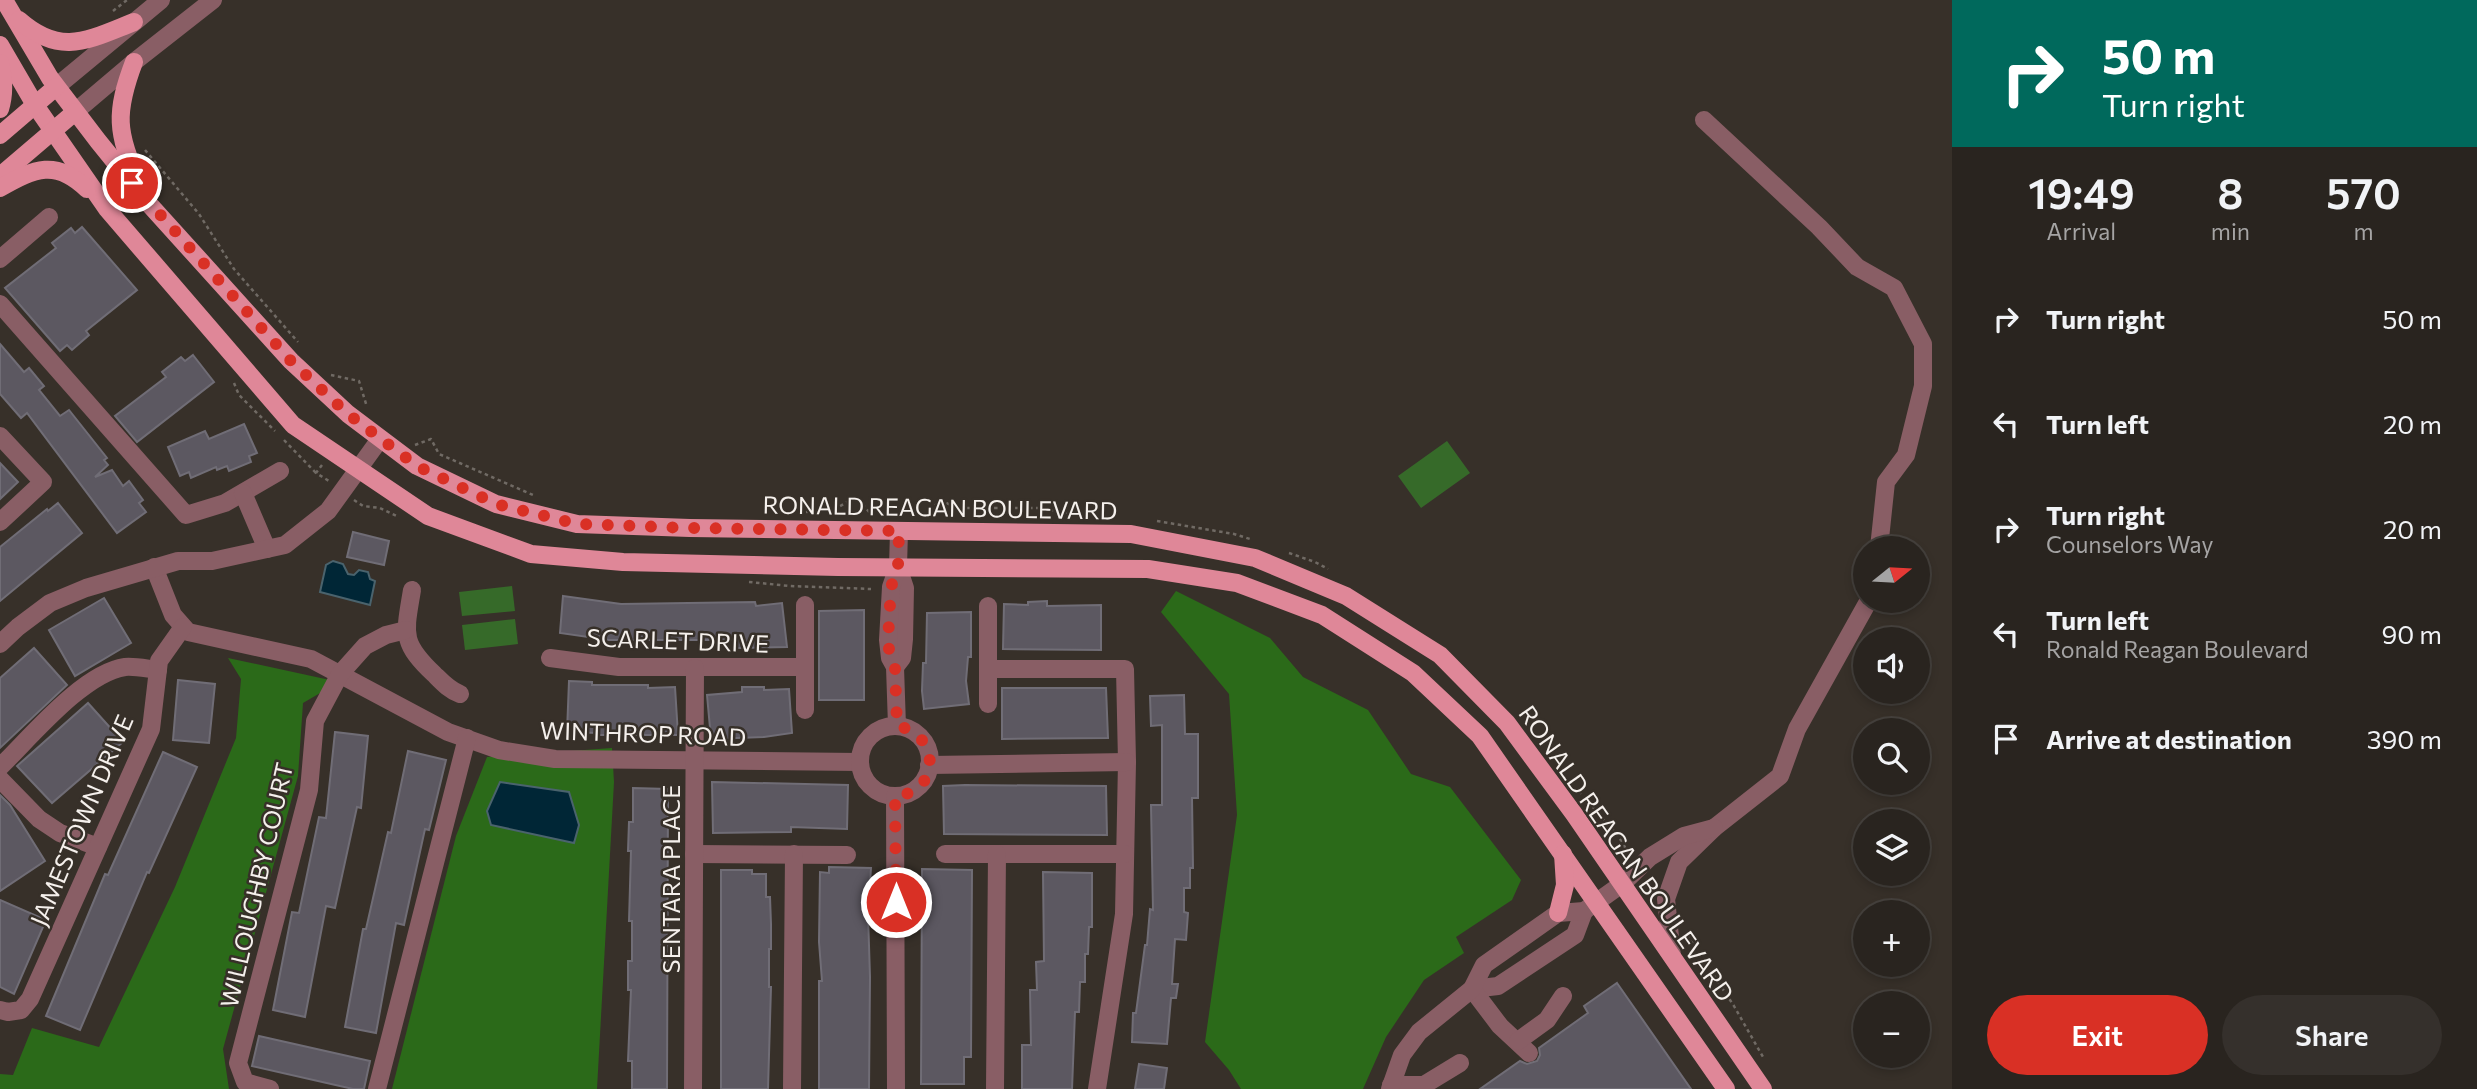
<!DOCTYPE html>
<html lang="en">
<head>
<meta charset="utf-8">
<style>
	:root { --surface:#29241f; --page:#35302c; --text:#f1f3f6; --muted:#a5a4a4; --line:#45413d; --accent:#d93025 }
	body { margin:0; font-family:Commissioner,sans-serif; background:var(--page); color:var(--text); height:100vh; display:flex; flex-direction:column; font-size:26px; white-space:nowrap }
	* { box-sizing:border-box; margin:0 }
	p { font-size:23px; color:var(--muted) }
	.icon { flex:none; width:38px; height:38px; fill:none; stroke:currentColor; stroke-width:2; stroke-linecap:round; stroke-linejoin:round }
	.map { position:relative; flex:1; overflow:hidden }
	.drawer { display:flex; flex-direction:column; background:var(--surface); width:525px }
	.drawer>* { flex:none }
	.guide { background:#00695c; color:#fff; overflow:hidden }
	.needle { width:46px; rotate:72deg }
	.tools { position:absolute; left:1853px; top:536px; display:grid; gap:14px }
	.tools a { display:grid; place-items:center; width:77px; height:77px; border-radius:50%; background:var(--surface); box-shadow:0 4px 10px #0003,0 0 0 2px var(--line); font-size:35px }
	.pin { position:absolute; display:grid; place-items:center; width:60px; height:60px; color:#fff; margin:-30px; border:4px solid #fff; border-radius:50%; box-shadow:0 2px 7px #0007 }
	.me { position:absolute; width:77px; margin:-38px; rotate:0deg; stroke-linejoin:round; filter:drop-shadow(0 0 5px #0008) }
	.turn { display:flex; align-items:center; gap:24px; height:147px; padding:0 35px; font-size:32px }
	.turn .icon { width:91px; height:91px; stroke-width:2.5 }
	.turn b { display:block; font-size:49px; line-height:60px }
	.eta { display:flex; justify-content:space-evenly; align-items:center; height:119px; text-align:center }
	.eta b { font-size:42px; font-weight:600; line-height:49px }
	.cta { display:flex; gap:14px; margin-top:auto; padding:14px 35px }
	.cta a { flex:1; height:80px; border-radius:42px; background:var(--accent); color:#fff; font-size:28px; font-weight:600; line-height:80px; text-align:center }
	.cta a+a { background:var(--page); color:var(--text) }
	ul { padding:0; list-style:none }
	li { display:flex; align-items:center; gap:21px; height:105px; padding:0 35px }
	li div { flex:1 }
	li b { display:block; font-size:26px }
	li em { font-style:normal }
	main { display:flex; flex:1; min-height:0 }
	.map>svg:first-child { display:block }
	.green { fill:#366a29 }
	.forest { fill:#2b6a19 }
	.water { fill:#002636; stroke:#4a636d; stroke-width:2 }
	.building { fill:#5c5861; stroke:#706d76; stroke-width:2 }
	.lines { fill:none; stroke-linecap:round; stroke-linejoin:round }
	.path { stroke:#706a64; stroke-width:2.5; stroke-dasharray:3.5 3.5; stroke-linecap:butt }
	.minor { stroke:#895e65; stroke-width:18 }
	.major { stroke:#df8798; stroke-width:18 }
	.route { stroke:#d93025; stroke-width:12; stroke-dasharray:0 21.6 }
	.labels { text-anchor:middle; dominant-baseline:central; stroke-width:5; stroke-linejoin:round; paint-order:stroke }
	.street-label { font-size:24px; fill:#f5f0ec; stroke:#373029 }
</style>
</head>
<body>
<main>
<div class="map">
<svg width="1952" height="1089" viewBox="0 0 1952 1089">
	<rect width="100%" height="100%" fill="#373029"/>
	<g class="green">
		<path d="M1447,441L1470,473L1421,508L1398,476Z"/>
		<path d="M512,586L515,611L462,616L459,592Z"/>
		<path d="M515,619L518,644L465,650L462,625Z"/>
	</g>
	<g class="forest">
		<path d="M1176,591L1270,638L1303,677L1368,710L1411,774L1450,787L1521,880L1512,900L1456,937L1464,953L1424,980L1386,1037L1363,1089H1241L1229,1070L1205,1042L1237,815L1229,694L1161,612Z"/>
		<path d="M228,658L339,682L303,703L298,776L223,1049L229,1089H0V1074L13,1075L32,1028L99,1047L175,887L236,738L241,679Z"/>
		<path d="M612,748L614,782L597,1089H392L456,836L487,757Z"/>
	</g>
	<g class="water">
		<path d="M333,561L343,564L348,574L354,575L359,570L368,572L370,579L375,581L370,605L320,592L326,565Z"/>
		<path d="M500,782L569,792L579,825L574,843L491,825L487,811Z"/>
	</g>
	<g class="building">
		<path d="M82,227L137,290L86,331L89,335L72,350L67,345L60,351L5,288L56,248L52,243L71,228L75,233Z"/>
		<path d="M0,344L24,372L29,368L44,386L39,390L60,416L69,410L107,458L104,460L108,465L95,477L112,470L123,486L129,481L143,500L139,503L146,512L117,533L27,413L21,418L0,394Z"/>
		<path d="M193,355L214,382L137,442L115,416L166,377L162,372L181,357L185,361Z"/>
		<path d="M244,424L257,453L249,456L251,462L229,471L227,466L217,470L216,467L191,478L189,472L180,476L168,447L205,431L209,439Z"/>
		<path d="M0,463L18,482L0,499Z"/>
		<path d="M58,503L82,533L0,601V547L47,509L48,511Z"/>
		<path d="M353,532L389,541L384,565L347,557Z"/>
		<path d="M563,596L621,604L755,602L756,606L782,603L787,647L737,648V640H609L560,633Z"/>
		<path d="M104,598L131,643L75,676L49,630Z"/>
		<path d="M1047,601V606L1101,605V650L1003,649L1004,604L1028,605V602Z"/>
		<path d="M864,610V700H819V611Z"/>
		<path d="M971,612V657H968L966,681L969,704L924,709L922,691L923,663H926L927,613Z"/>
		<path d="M34,648L67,685L0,748V678Z"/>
		<path d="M178,680L215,684L209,743L173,740Z"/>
		<path d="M569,681L592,682V685H648V688L675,687L678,735H599V733L567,732Z"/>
		<path d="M742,687H764V690L789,689L792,733L764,737L711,739L707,695L742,692Z"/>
		<path d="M1002,688H1106L1108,738L1002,739Z"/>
		<path d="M1184,695L1185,734H1198V798H1192L1193,868H1190V888H1184V912L1188,913L1186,940L1175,939L1172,984H1178L1176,998H1171L1167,1044L1132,1042L1133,1013H1136L1145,945H1147L1150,909L1153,910L1151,805H1162V725L1151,726L1150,696Z"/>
		<path d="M88,703L123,742L52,803L17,766Z"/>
		<path d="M335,732L368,736L361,808L357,807L335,908L326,906L305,1017L273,1010L292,912L299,913L319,817L326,818Z"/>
		<path d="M408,751L446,760L429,830L425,829L404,925L396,923L376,1033L345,1027L363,929H366L388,832L391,833Z"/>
		<path d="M163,752L197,767L149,873L147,872L80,1030L46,1016L105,874L108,875Z"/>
		<path d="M712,782L848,785L847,829L791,827V832L713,833Z"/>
		<path d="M965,785L1106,786L1107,835L944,834L943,786Z"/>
		<path d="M633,788L668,789L667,1089H632V1061H628L631,990H628V961H632V921H629L631,851H628L629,822H633Z"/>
		<path d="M0,795L10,805L45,861L0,891Z"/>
		<path d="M829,867L871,868L868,914L870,977L869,1089H819V981H822L819,942L820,872L829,873Z"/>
		<path d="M922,869L972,870L971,1057H964V1084H921Z"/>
		<path d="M721,870H752V874H766V897H770L771,924V949H769V987H771L768,1089H721Z"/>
		<path d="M1043,872L1092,873V927H1089L1088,954H1085V982H1080L1079,1012H1075L1072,1089H1022V1045H1031L1030,990H1037L1036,962L1044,961Z"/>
		<path d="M0,900L46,920L14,994L0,987Z"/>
		<path d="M1617,983L1691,1089H1480L1520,1061L1527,1064L1537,1061L1540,1055L1539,1048L1588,1013L1584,1006Z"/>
		<path d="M259,1036L370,1061L364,1089H353L252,1066Z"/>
		<path d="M1139,1064L1167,1068L1164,1089H1135Z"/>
	</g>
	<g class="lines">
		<g class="path">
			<path d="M113,11L127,0"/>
			<path d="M145,150L199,214L234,269L298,342"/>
			<path d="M331,375L359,381L367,407"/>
			<path d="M234,383L239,395L275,431"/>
			<path d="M284,440L316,473"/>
			<path d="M415,445L431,439L439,454L533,495"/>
			<path d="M322,465L316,473L329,481"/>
			<path d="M354,500L363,506L380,508L399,517"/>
			<path d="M806,512L835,509L856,497L870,513"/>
			<path d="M925,515L941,500L956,508H1038L1087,516"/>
			<path d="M1157,521L1234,534L1250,539"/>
			<path d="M1289,553L1315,562L1328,569"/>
			<path d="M749,582L790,586L871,589"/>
			<path d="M1579,791L1619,837L1629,854"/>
			<path d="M1687,935L1734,1006L1763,1057"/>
		</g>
		<g class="minor">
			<path d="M56,87L161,0"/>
			<path d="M75,112L134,62L213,0"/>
			<path d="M1704,120L1819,227L1857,267L1894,288L1923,344V386L1906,455L1886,482L1879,548"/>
			<path d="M0,259L49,217"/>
			<path d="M0,304L186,515L225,503L280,471"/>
			<path d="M0,436L43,482L0,522"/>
			<path d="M243,493L267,549"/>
			<path d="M154,567L173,615L188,632L311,659L448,732L499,750L555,759L860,762"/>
			<path d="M412,590C405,633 400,642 434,674C442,682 449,690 460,694"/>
			<path d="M0,644L18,627L50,603L86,588L178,561H212L285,545L328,511L380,439"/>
			<path d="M550,658L619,667H805"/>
			<path d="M895,667L902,658L904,639L905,588L898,567L899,531"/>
			<path d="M988,669H1125L1127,762L1124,914L1097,1089"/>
			<path d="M988,704V606"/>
			<path d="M805,710V605"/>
			<path d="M897,726L895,667L890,658L888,640L891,587L898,567"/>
			<circle cx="895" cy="761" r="35"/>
			<path d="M929,765L1127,762"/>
			<path d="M0,767C30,738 83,673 125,667C135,666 148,669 158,670"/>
			<path d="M0,779L39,819L60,833L98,847"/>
			<path d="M895,796L896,1089"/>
			<path d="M694,854L847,855"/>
			<path d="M945,854H1125"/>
			<path d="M1672,956L1666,899L1679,862L1714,828L1780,776L1797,729L1869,600"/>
			<path d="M1472,989L1498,986L1575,935L1584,911"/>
			<path d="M1472,989L1500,1026L1529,1053"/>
			<path d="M0,1010L8,1012L21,1010L30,999L151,729L159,661L183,627"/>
			<path d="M1518,1041L1547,1020L1563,996"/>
			<path d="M1391,1085H1424L1460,1063"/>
			<path d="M270,1089L245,1082L238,1063L309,790L315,721L340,674L365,646L386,635L406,630"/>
			<path d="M377,1089L467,738"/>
			<path d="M693,1089L695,668"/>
			<path d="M792,1089L794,854"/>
			<path d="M995,1089L997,854"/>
			<path d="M1390,1089L1402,1055L1419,1032L1472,989L1484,965L1558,913L1584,911L1622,884L1650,857L1684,836L1714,828"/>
		</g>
		<g class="major">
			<path d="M4,0L50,78L98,141L149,204L291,361L348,414L417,466L496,504L577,524L690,528L1131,534L1255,558L1346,596L1440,655L1507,723L1574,814L1763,1089"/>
			<path d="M19,20C61,57 88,40 134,22"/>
			<path d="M0,45L35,105L107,209L293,425L428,516L531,554L623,562L838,567L1148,569L1237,583L1322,615L1413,673L1480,736L1726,1089"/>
			<path d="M134,62C115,112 116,133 139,182"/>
			<path d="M0,63C4,79 5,93 0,109"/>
			<path d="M0,135L56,87"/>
			<path d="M0,176L75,112"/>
			<path d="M0,188C35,168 56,159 87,189"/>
			<path d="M1558,913L1565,885L1563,854"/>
		</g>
	</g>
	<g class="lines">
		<path class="route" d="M132,183L291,361L348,414L417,466L496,504L577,524L690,528L899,531L898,567L891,587L888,640L890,658L895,667L897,726C941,734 941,793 895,796L896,902"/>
	</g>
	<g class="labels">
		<g class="street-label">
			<text transform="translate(940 507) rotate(1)">RONALD REAGAN BOULEVARD</text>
			<text transform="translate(678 640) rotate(2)">SCARLET DRIVE</text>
			<text transform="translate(643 733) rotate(2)">WINTHROP ROAD</text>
			<text transform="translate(81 820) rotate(-67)">JAMESTOWN DRIVE</text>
			<text transform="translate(1627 853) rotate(55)">RONALD REAGAN BOULEVARD</text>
			<text transform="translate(670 879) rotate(-90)">SENTARA PLACE</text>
			<text transform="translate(256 885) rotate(-77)">WILLOUGHBY COURT</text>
		</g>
	</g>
</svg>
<div class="tools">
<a><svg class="needle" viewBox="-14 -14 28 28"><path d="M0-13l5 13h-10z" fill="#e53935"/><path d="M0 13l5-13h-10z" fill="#a5a4a4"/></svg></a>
<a><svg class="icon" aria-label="sound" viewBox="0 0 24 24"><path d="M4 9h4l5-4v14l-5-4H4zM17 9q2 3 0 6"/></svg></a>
<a><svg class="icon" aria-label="search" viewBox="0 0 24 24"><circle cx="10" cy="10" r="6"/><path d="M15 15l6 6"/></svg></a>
<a><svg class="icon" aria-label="layers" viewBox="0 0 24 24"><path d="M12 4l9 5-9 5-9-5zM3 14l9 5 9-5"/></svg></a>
<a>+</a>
<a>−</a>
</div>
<div class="pin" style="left:132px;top:183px;background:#d93025"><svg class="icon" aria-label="arrive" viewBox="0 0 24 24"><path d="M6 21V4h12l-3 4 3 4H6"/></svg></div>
<svg class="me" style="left:896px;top:902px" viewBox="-20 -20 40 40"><circle r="17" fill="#d93025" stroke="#fff" stroke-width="3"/><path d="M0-11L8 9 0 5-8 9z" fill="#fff"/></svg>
</div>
<section class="drawer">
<div class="guide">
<div class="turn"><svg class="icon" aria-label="right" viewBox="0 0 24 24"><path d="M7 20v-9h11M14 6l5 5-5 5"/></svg><div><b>50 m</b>Turn right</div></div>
</div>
<div class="eta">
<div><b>19:49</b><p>Arrival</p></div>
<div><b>8</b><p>min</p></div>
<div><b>570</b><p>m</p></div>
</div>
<ul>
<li><svg class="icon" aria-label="right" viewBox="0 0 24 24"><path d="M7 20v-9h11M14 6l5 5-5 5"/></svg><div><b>Turn right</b></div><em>50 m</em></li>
<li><svg class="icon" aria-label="left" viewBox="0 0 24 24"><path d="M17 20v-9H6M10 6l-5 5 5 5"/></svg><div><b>Turn left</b></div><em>20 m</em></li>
<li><svg class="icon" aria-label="right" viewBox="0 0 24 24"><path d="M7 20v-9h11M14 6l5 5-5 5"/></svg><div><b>Turn right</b><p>Counselors Way</p></div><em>20 m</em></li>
<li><svg class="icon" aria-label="left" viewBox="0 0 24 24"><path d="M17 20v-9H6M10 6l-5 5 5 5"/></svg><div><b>Turn left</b><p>Ronald Reagan Boulevard</p></div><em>90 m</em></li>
<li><svg class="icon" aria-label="arrive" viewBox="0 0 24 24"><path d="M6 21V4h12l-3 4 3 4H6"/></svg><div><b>Arrive at destination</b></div><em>390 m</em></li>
</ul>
<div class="cta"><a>Exit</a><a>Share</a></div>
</section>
</main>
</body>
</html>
